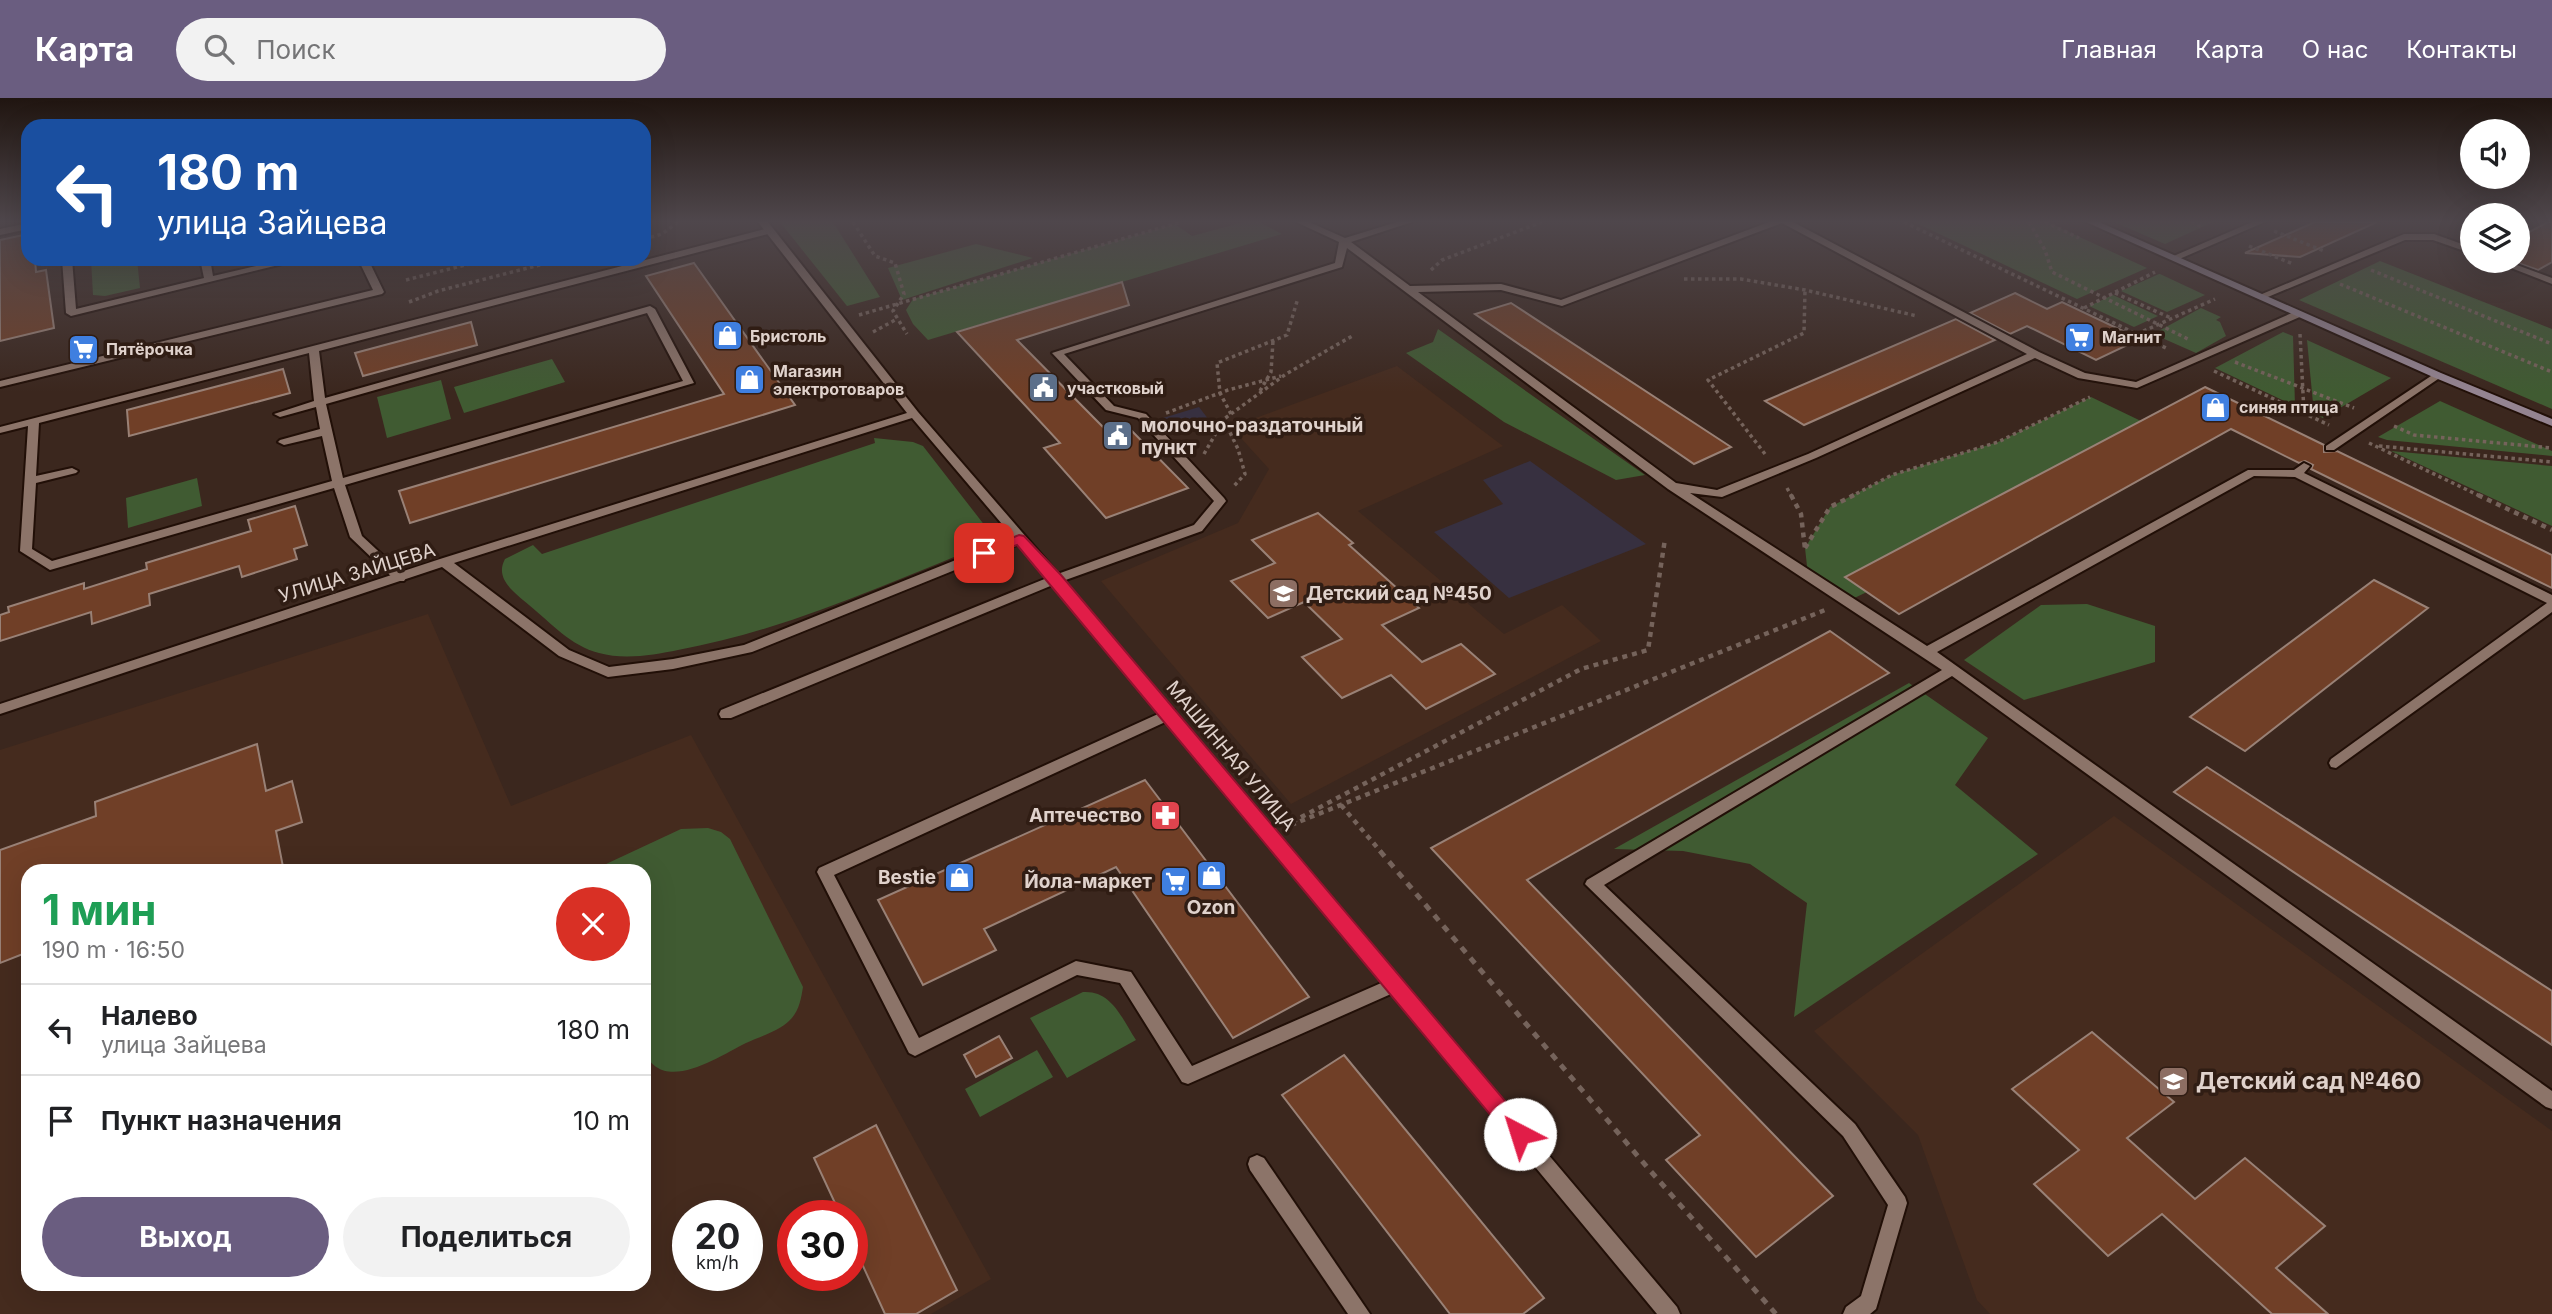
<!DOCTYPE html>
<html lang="ru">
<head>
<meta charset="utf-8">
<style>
	:root { --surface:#fff; --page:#f2f2f2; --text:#202124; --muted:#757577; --line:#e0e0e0; --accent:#6a5d80 }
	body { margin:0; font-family:Inter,sans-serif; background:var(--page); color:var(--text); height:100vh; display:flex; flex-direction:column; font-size:26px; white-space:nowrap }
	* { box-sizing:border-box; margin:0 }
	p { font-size:23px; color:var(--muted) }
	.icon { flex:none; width:38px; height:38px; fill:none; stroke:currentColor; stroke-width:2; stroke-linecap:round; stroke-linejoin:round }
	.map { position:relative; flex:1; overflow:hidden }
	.details { position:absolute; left:21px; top:766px; width:630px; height:427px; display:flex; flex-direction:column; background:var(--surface); border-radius:21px; box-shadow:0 7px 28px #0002 }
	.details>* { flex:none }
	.banner { position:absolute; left:21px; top:21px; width:630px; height:147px; border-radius:21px; box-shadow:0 7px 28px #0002; background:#1a4fa0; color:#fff; overflow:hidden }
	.buttons { position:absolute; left:2460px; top:21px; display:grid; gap:14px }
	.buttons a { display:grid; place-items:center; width:70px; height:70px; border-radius:50%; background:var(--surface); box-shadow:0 7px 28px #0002; font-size:35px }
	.speed { position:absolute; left:672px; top:1102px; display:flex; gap:14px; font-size:35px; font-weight:700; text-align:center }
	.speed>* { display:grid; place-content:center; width:91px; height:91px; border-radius:50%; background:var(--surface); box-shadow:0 7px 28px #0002; line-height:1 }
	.speed small { font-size:18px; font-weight:400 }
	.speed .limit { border:10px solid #d22; background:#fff; color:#111 }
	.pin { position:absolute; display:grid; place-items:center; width:60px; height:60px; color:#fff; margin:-30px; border-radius:14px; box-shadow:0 4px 10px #0006 }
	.me { position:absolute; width:77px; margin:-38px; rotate:320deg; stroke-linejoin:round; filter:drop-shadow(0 0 5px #0008) }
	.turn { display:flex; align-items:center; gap:24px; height:147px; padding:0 21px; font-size:32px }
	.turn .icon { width:91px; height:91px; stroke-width:2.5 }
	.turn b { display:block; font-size:49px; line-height:60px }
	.round { display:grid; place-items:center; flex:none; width:74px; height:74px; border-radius:37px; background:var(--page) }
	.overview { display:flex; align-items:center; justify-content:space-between; height:119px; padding:0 21px }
	h1 { font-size:42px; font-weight:700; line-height:52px; color:#1e9e55 }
	.cta { display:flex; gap:14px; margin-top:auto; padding:14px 21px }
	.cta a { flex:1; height:80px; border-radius:42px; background:var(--accent); color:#fff; font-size:28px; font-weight:700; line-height:80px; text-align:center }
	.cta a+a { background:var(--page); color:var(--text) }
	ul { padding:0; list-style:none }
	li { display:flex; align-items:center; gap:21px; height:91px; padding:0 21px; border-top:2px solid var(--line) }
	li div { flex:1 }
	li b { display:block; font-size:26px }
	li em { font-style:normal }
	header { display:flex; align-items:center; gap:42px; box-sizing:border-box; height:98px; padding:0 35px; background:var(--accent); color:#fff }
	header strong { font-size:33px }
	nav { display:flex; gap:38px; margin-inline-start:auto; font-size:24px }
	.search { width:490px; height:63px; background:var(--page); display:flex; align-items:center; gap:18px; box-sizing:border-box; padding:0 24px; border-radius:38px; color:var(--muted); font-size:26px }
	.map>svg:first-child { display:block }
	.built { fill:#452b1e; fill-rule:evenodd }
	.industrial { fill:#373040 }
	.green { fill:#405b32 }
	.building { fill:#703f27; stroke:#998176; stroke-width:2 }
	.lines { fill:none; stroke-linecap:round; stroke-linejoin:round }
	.lane-casing { stroke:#210f07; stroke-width:4 }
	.street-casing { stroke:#210f07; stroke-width:4 }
	.secondary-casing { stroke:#210f07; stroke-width:4 }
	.path-far2 { stroke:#75635b; stroke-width:3.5; stroke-dasharray:3.5 3.5; stroke-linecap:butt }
	.path-far1 { stroke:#75635b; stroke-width:4.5; stroke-dasharray:5 5; stroke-linecap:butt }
	.path { stroke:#75635b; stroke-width:5; stroke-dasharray:7 7; stroke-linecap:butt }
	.lane { fill:#8c7469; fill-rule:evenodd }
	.street { fill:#8c7469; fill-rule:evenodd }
	.secondary { fill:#948491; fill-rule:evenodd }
	.route { fill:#e11d48; stroke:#92132f; stroke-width:2 }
	.labels { text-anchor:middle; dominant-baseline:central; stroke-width:7; stroke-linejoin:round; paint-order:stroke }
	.far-poi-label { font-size:16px; font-weight:bold; fill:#e0d2cc; stroke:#301d14; text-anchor:start }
	.poi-label { font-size:19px; font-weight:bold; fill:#e0d2cc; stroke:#301d14; text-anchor:end }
	.street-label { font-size:19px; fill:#e0d2cc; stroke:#301d14 }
	.near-poi-label { font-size:23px; font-weight:bold; fill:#e0d2cc; stroke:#301d14; text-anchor:start }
</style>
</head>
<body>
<header>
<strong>Карта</strong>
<div class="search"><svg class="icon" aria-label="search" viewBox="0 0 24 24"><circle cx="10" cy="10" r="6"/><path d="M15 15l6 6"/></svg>Поиск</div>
<nav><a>Главная</a><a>Карта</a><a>О нас</a><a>Контакты</a></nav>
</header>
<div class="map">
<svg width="2552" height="1216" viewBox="0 0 2552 1216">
	<rect width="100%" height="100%" fill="#3b271e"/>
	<g class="built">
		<path d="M1397,268L1503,348L1358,413L1504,536L1562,507L1601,543L1291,706L1101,483L1238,425L1269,371L1231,329Z"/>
		<path d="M428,516L511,708L691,637L991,1181L931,1216H0V652ZM28,774H644V1186H28ZM688,1118H747V1178H688ZM793,1118H852V1178H793Z"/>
		<path d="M2114,718L2552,1033V1216H1990L1977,1202L1918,1037L1814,933Z"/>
	</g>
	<g class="industrial">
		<path d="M1199,309L1212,326L1180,336L1163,320Z"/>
		<path d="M1530,363L1646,446L1509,500L1434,434L1503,406L1483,382Z"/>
	</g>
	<g class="green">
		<path d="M780,124H833L880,199L847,208Z"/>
		<path d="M1244,124H1259L1282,136L928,242L913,226L906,212L913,201L1175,126L1192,138Z"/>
		<path d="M1914,124H2047L2147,170L2077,201Z"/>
		<path d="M2114,124H2213L2165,146Z"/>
		<path d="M976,146L1033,160L902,202L888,170Z"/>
		<path d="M91,161H137L140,190L105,198L93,197Z"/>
		<path d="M2380,163L2552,231V311L2299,202Z"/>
		<path d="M2159,176H2160L2205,197L2167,214L2121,193Z"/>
		<path d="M2113,197L2158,218L2134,229L2089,208Z"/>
		<path d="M2201,210L2221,219L2216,222L2220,224L2226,238L2196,255L2153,236Z"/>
		<path d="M1438,231L1645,377L1616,382L1504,324L1406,255L1433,244Z"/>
		<path d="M2283,234L2293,238L2295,308L2215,270Z"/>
		<path d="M2307,242L2391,280L2323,320L2314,316Z"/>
		<path d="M552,261L565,284L464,315L454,289Z"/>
		<path d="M441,282L451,321L387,340L377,299Z"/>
		<path d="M2091,299L2141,323L1846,479L1867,494L1848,503L1808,477L1805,450L1830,409L1892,377L1998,344Z"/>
		<path d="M2440,303L2552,353V358L2387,342L2378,339Z"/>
		<path d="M874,340L913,344L923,348L996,442C893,483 788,532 678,552C654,557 624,562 599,555C571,548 551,525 529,507C515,495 494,481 505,461L533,447L542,456L875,345Z"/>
		<path d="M2391,353L2552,368V428Z"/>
		<path d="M197,380L202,408L128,430L126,400Z"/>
		<path d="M2087,506L2155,528V564L2024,602L1964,562L2041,507Z"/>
		<path d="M1909,585L1988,640L1955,687L2038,756L1794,919L1807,805L1750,766L1683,753L1614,751Z"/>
		<path d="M708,730L721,734L730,741L803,889C801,901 799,914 789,923C779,933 759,939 746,945C718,959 661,998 644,952V774L600,773L606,766L681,731Z"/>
		<path d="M1083,894C1112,892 1122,921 1136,942L1067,980L1030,920Z"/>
		<path d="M1037,952L1053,979L980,1019L965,991Z"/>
	</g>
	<g class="building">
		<path d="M2315,124H2377L2300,159L2245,155Z"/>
		<path d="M2548,124H2552V164L2538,172L2518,165V140Z"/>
		<path d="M28,136V161H35L36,174L46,172L54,230L0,243V142Z"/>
		<path d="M694,165L795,307L410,425L399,393L724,296L646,178Z"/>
		<path d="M1122,184L1129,207L1017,242L1104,330L1123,324L1188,390L1106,420L1044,350L1060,345L957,234Z"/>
		<path d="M2015,195L2047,211L2062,204L2140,241L2096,262L2027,228L2010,236L1970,215Z"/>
		<path d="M1511,205L1731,349L1694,366L1475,216Z"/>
		<path d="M1956,221L1995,242L1804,327L1765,303Z"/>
		<path d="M471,224L477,247L363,278L355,255Z"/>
		<path d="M283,271L290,295L129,338L127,312Z"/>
		<path d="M2205,289L2324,347V354L2337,353L2552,457V490L2311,371L2313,367L2305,363L2299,365L2231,331L1899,516L1845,479Z"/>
		<path d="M295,408L307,447L294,451L297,461L242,479L239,468L149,496L150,507L92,526L91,514L0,543V517L9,514L8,509L84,485V491L147,471L146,465L251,433L248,422Z"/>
		<path d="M1318,415L1353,445L1349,447L1419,510L1382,527L1422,564L1461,546L1495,576L1426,611L1391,577L1342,600L1302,559L1342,541L1304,504L1268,520L1231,483L1275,465L1252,442Z"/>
		<path d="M2374,482L2428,510L2245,653L2190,619Z"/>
		<path d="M1830,533L1889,575L1527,782L1833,1098L1756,1159L1666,1062L1700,1037L1431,750Z"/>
		<path d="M257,646L266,693L292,683L302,724L276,733L284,774H28V854L0,865V752L96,718L95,704Z"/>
		<path d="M2207,669L2552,893V947L2174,694Z"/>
		<path d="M1145,682L1309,899L1233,940L1116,769L984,831L996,852L923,887L878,802Z"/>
		<path d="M2092,934L2174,1004L2127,1040L2195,1101L2245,1060L2325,1128L2276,1170L2328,1216H2272L2162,1116L2108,1158L2034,1086L2079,1052L2012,991Z"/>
		<path d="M999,938L1012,960L976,979L964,957Z"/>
		<path d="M1344,957L1544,1200L1523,1216H1450L1282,997Z"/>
		<path d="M876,1027L957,1192L916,1216H885L852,1144V1118H841L814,1060Z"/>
	</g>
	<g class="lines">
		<defs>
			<g id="lane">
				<path d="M1296,124H1309L1345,140L1397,124H1412L1351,144L1410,188L1501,186L1561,202L1769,124H1793L2039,254L2085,275L2136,284L2294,214H2302V218L2137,290L2078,280L2035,260L1816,360L1722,399L1690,395L1927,548L2248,372H2294L2304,365L2310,368L2304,375L2552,497V514L2336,670L2331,669L2329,665L2331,661L2547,505L2295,379L2254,378L1937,554L2552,993V1011L2546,1009L1952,578L1604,787L1855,1026L1905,1099L1907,1105L1876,1211L1870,1216H1843L1846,1209L1861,1198L1888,1107L1843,1038L1585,786L1587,782L1942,572L1668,391L1347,150L1342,169L1064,256L1114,308L1146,316L1224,400L1226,403L1202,433L1060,484L731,620H721L719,616L721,612L1052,478L1194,427L1214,403L1138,320L1106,312L1052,255L1335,165L1339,144ZM1782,125L2027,256L1808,356L1717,392L1676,385L1418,194L1501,192L1562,208Z"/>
				<path d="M2252,124H2265L2177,162L2169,160Z"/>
				<path d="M28,125V131L0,137V131Z"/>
				<path d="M769,130L772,131V135L319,253L325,300L650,208L655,211L694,285L345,387L362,438L404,477L406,480L404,483H396L350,439L334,390L50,472L20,453L28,328L0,335V329ZM647,215L683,283L343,380L326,306ZM309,255L314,303L274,316L280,319L316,309L320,331L280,342L278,344L284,347L322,338L332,383L52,463L32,451L36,385L76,375L78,373L72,370L36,378L39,325Z"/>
				<path d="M2404,136H2434L2473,150V156L2433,142H2405L2263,201L2255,199Z"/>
				<path d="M62,161H72L76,211L204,180L200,161H210L213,178L286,161H303L71,218L66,215Z"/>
				<path d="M358,161H368L384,194L382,196L0,289V283L373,192Z"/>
				<path d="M2493,163H2506L2552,180V186Z"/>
				<path d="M2437,274L2442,277L2441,279L2334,352H2326V348Z"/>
				<path d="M1169,611L1174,612L1176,616L1174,620L834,777L919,940L1076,863L1131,874L1192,968L1388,882L1394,880L1400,882L1402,887L1400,892L1188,986L1182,984L1120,885L1077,877L915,958L909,955L817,774L819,770Z"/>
				<path d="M1257,1057L1264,1060L1370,1216H1348L1250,1072L1248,1066L1250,1060Z"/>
			</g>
			<path id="street" d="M758,124H768L918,314L1060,478L1677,1209L1680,1216H1657L1019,446L752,554L673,571L608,579L559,558L442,469L0,616V606L440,461L907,315ZM912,320L1013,439L744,547L673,561L609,569L569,552L454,465Z"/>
			<path id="secondary" d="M2086,124H2099L2441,275L2552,321V328L2433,279Z"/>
		</defs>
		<use href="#lane" class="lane-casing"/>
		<use href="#street" class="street-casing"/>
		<use href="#secondary" class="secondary-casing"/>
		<g class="path-far2">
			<path d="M853,124L875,158L895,165L904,196L893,213L907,236"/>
			<path d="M1904,124L2168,251"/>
			<path d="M2029,124L2045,152L2052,174L2190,242"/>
			<path d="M2045,124L2079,140"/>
			<path d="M2191,124L2202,129"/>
			<path d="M644,125L650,124"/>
			<path d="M2274,133L2324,153"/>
			<path d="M644,141L662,136L678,124"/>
			<path d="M2249,148L2293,166"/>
			<path d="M1431,172L1442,162L1542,124"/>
			<path d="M2371,172L2552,246"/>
			<path d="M1684,181H1741L1805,192L1917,218"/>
			<path d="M406,182L489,161"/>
			<path d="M2340,186L2552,274"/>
			<path d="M2115,195L2171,220"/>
			<path d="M409,204L438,193L563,161"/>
			<path d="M2084,210L2155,174"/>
			<path d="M859,217L1181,124"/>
			<path d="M873,234L897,221"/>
			<path d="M2137,236L2215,201"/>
			<path d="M2300,236L2304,315"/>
			<path d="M2235,264L2354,310"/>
			<path d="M2214,273L2329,327"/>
			<path d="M1260,293L1271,274L1273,243"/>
			<path d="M1166,315L1228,292L1281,278"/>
			<path d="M1231,316L1220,295L1217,265L1287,237L1298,200"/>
			<path d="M1224,322L1238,351L1245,376L1234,388"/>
			<path d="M2394,328L2414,337L2552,350"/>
			<path d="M2369,345L2482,399"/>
			<path d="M2379,348L2552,364"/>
			<path d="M1204,356L1224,321L1286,276L1354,237"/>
			<path d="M1765,356L1708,282L1804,235L1805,192"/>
			<path d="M1787,390L1792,399"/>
			<path d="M1850,399L1892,377L1998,344L2090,299"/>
		</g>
		<g class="path-far1">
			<path d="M1791,397L1801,416L1805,451"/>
			<path d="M2478,397L2552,432"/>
			<path d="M1805,450L1830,409L1854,397"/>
			<path d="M1341,707L1381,754"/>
			<path d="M1292,724L1581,571L1648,552L1665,441"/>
			<path d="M1291,727L1825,512"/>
		</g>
		<path class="path" d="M1380,753L1647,1069L1776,1216"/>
		<use href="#lane" class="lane"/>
		<use href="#street" class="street"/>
		<use href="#secondary" class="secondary"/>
	</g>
	<linearGradient id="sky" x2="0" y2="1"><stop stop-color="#201510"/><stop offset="0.42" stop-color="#4f474c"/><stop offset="1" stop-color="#4f474c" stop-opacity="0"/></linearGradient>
	<rect width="2552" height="294" fill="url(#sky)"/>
	<path class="route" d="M1019,437L1024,438L1061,477L1527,1029L1530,1036L1527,1043L1520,1046L1512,1043L1017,447L984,460L977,455Z"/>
	<defs>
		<symbol id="shop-square" viewBox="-11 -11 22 22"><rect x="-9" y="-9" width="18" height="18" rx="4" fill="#3f7fe0" stroke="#301d14"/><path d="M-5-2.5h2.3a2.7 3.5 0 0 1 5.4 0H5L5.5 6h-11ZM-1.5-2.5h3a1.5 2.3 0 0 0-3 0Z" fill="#fff"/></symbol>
		<symbol id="supermarket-square" viewBox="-11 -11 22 22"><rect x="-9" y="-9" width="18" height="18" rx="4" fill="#3f7fe0" stroke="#301d14"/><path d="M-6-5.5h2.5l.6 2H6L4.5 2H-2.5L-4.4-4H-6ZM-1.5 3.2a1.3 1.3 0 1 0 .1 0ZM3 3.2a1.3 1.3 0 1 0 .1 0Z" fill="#fff"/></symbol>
		<symbol id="civic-square" viewBox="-11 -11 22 22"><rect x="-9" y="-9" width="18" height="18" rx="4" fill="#5c6f8a" stroke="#301d14"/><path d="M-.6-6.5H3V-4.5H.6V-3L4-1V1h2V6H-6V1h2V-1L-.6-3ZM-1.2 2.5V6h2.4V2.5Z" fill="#fff"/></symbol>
		<symbol id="school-square" viewBox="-11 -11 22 22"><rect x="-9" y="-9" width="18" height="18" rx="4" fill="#8d6e63" stroke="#301d14"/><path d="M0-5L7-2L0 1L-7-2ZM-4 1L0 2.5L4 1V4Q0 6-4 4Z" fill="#fff"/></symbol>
		<symbol id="pharmacy-square" viewBox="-11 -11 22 22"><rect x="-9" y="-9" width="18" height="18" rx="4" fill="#e0444e" stroke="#301d14"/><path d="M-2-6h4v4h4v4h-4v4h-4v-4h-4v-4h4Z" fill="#fff"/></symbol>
	</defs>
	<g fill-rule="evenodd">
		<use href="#shop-square" x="710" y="220" width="35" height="35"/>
		<use href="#supermarket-square" x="2062" y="222" width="35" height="35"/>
		<use href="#supermarket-square" x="66" y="234" width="35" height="35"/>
		<use href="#shop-square" x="732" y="264" width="35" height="35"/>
		<use href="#civic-square" x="1026" y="272" width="35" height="35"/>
		<use href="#shop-square" x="2198" y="292" width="35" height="35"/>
		<use href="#civic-square" x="1100" y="320" width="35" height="35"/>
		<use href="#school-square" x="1266" y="478" width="35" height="35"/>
		<use href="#pharmacy-square" x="1148" y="700" width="35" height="35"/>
		<use href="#shop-square" x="1194" y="760" width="35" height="35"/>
		<use href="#shop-square" x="942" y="762" width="35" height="35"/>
		<use href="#supermarket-square" x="1158" y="766" width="35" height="35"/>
		<use href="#school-square" x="2156" y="966" width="35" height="35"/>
	</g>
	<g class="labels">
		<g class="far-poi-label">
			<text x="750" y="238">Бристоль</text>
			<text x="2102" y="239">Магнит</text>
			<text x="106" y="251">Пятёрочка</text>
			<text x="773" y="273">Магазин<tspan x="773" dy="18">электротоваров</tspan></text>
			<text x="1067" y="290">участковый</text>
			<text x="2239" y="309">синяя птица</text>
		</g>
		<g class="poi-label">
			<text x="1141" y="327" text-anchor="start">молочно-раздаточный<tspan x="1141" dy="22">пункт</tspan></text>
			<text x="1306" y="495" text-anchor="start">Детский сад №450</text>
			<text x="1142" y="717">Аптечество</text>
			<text x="936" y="779">Bestie</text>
			<text x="1152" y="783">Йола-маркет</text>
			<text x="1211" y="809" text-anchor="middle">Ozon</text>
		</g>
		<g class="street-label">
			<text transform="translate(357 475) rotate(-17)">УЛИЦА ЗАЙЦЕВА</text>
			<text transform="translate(1231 658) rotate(50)">МАШИННАЯ УЛИЦА</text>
		</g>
		<g class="near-poi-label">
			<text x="2196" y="983">Детский сад №460</text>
		</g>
	</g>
</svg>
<div class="buttons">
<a><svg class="icon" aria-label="sound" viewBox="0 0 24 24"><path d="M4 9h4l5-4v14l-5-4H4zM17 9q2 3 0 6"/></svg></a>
<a><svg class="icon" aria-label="layers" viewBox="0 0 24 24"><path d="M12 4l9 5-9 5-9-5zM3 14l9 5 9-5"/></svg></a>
</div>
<div class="speed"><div>20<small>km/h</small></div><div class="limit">30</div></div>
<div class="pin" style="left:984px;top:455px;background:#d93025"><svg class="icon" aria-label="arrive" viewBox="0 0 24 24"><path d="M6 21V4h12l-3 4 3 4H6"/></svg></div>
<svg class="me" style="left:1520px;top:1036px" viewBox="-20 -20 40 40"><circle r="19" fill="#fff"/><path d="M0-13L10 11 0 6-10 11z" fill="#e11d48"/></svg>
<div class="banner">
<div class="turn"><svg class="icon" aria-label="left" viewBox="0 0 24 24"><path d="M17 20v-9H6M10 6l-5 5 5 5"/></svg><div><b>180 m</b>улица Зайцева</div></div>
</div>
<section class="details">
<div class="overview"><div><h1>1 мин</h1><p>190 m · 16:50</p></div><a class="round" style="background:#d93025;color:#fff"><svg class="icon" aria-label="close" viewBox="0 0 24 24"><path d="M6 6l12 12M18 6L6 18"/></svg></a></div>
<ul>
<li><svg class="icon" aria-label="left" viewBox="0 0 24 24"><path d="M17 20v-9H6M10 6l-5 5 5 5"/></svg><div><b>Налево</b><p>улица Зайцева</p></div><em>180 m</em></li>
<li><svg class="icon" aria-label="arrive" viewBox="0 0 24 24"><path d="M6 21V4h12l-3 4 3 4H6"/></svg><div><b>Пункт назначения</b></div><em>10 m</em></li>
</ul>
<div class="cta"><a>Выход</a><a>Поделиться</a></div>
</section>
</div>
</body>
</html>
